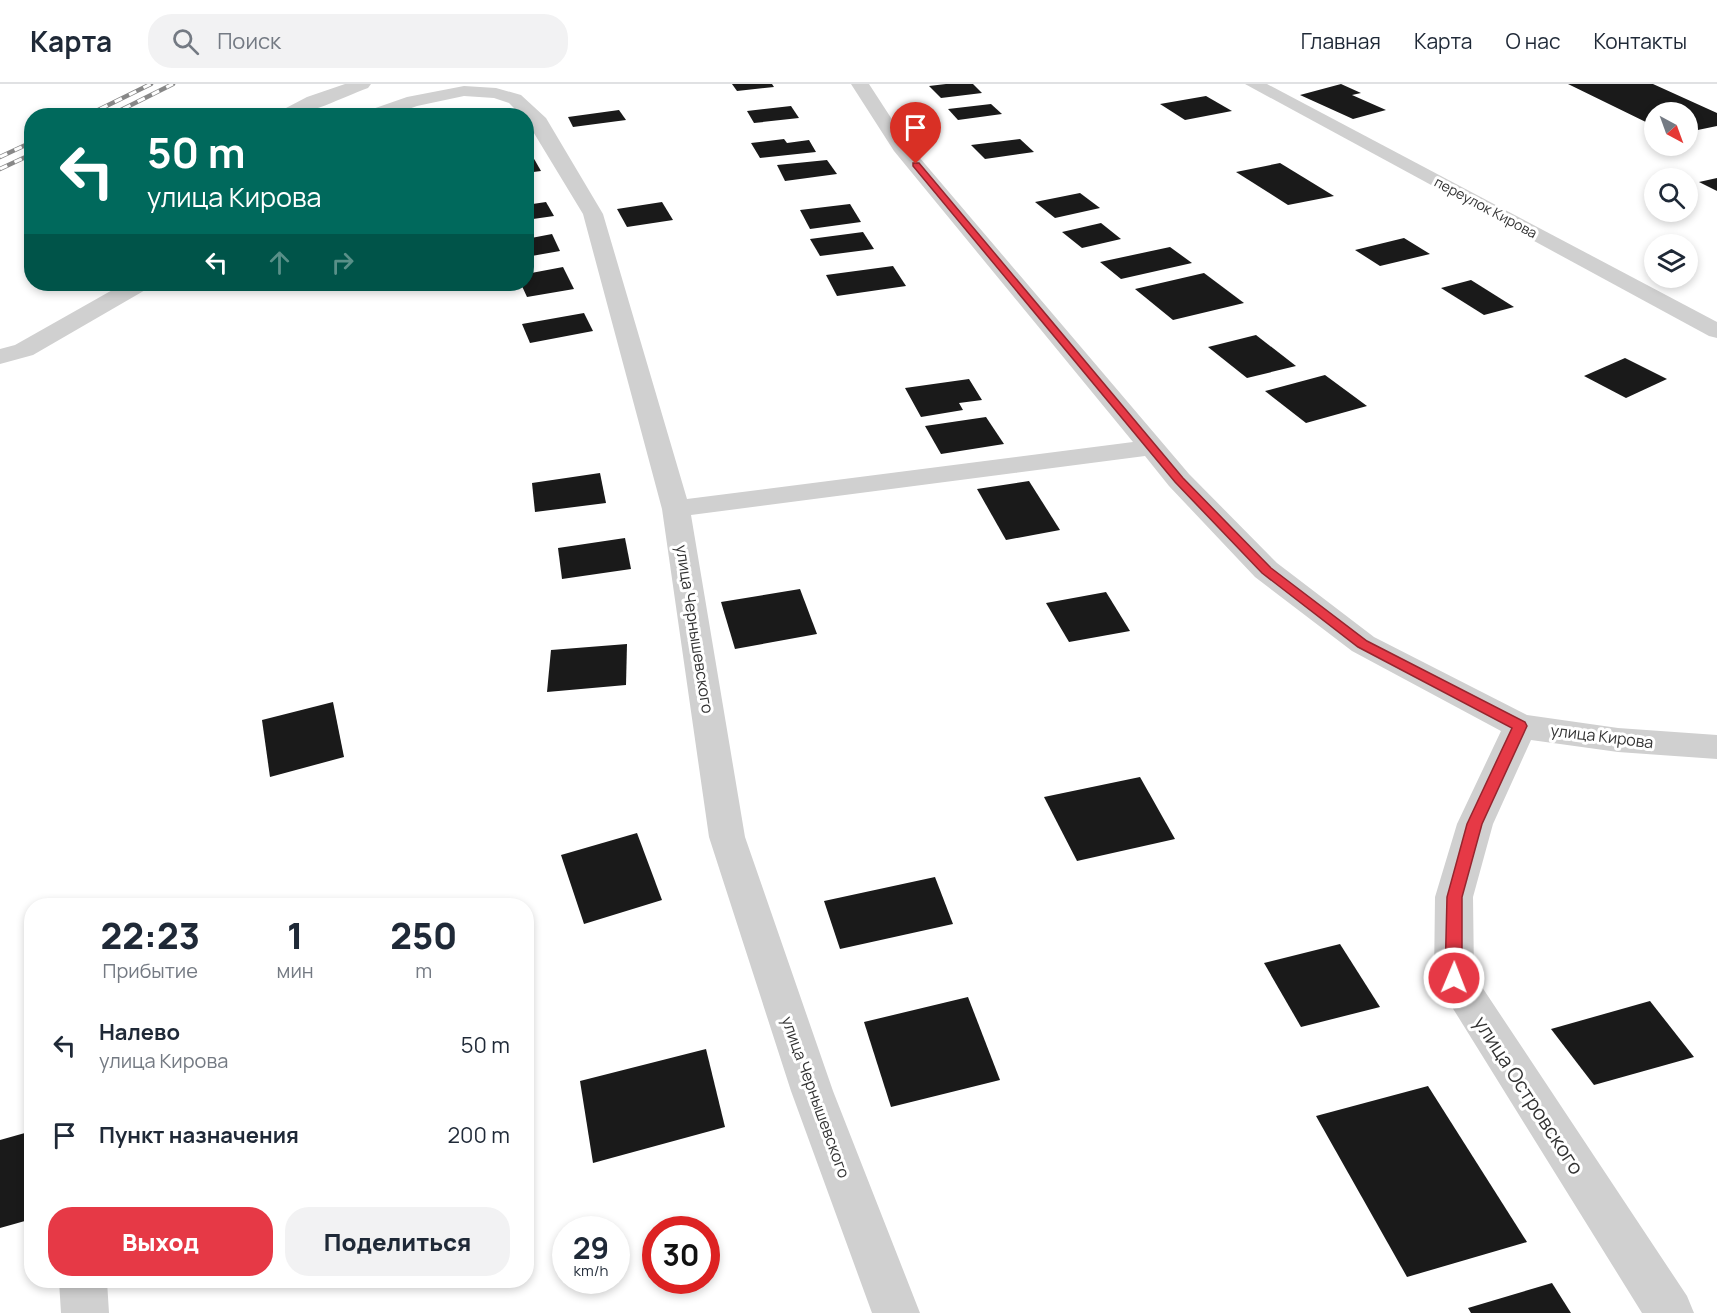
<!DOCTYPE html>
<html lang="ru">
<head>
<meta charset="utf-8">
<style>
	:root { --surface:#fff; --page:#f2f2f3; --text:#1f2937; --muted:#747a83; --line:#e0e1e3; --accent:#e63946 }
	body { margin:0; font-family:Manrope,sans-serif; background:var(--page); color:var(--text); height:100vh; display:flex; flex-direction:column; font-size:22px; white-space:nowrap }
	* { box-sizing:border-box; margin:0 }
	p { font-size:20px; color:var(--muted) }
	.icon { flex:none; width:33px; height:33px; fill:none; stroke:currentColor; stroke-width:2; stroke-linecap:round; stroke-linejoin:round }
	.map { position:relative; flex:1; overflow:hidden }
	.drawer { position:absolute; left:24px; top:814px; width:510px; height:390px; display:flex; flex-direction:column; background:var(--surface); border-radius:24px; box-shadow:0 3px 9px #0003 }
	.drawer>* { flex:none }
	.guide { position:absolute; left:24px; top:24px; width:510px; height:183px; border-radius:24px; box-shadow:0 3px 9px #0003; background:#00695c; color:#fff; overflow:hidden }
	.needle { width:39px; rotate:139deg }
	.controls { position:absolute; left:1644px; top:18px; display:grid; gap:12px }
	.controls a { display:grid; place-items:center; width:54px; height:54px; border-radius:50%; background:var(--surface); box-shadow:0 3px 9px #0003; font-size:30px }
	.speed { position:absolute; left:552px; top:1132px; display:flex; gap:12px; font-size:30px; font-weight:700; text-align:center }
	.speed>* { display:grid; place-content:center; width:78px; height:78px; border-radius:50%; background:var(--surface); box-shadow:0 3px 9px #0003; line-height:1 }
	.speed small { font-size:15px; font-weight:400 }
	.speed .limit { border:9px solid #d22; background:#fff; color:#111 }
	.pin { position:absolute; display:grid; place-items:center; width:51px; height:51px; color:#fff; margin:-62px -26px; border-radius:50% 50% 50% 0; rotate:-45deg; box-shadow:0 0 6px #0007 }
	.pin .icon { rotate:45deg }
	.me { position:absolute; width:66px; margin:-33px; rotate:1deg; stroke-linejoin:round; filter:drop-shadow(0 0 4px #0008) }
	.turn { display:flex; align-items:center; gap:21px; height:126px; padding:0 24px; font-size:27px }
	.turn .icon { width:78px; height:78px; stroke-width:2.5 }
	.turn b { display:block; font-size:42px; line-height:51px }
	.lanes { display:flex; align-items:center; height:57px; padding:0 24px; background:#0003; justify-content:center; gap:30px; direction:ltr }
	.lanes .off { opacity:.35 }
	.eta { display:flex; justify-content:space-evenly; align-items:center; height:102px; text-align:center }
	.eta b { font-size:36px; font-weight:800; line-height:42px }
	.button { display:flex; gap:12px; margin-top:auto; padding:12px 24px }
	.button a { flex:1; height:69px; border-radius:24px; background:var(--accent); color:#fff; font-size:24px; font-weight:800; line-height:69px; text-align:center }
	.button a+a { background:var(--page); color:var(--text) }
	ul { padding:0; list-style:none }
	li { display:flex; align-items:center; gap:18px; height:90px; padding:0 24px }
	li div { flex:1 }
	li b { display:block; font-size:22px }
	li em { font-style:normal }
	header { display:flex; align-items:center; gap:36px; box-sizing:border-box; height:84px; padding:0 30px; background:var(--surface); border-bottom:2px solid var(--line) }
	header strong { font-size:28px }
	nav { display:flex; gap:33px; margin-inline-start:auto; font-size:21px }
	.search { width:420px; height:54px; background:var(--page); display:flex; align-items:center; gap:15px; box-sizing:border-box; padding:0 21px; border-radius:24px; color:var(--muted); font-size:22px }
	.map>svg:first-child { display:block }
	.building { fill:#1a1a1a }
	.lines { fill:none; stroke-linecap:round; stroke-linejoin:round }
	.minor { fill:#d0d0d0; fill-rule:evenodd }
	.rail-casing { stroke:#888; stroke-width:4.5 }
	.rail { stroke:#fff; stroke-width:3; stroke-dasharray:8; stroke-linecap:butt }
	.route { fill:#e63946; stroke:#96252e; stroke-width:1.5 }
	.labels { text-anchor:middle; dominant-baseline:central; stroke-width:6; stroke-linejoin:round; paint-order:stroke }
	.far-street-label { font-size:14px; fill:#333; stroke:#fff }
	.street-label { font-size:16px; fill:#333; stroke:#fff }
	.near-street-label { font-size:20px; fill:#333; stroke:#fff }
</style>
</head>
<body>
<header>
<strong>Карта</strong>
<div class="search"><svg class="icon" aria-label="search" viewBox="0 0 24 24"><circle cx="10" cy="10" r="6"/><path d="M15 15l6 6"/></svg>Поиск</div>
<nav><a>Главная</a><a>Карта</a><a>О нас</a><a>Контакты</a></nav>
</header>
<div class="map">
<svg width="1717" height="1229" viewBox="0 0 1717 1229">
	<rect width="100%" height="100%" fill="#fff"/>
	<g class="building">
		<path d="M732,0H772L774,3L737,7Z"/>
		<path d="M946,0H973L982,9L941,14L929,2Z"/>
		<path d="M1341,0L1361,9L1352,11L1386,26L1353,35L1300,11Z"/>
		<path d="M1568,0H1653L1717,29V42L1688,48V28H1654V42Z"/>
		<path d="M1206,12L1232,27L1185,36L1160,20Z"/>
		<path d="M991,20L1002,30L958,36L948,25Z"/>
		<path d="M791,22L799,34L754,39L747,27Z"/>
		<path d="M619,26L626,36L573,43L568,33Z"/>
		<path d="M784,55L787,59L809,56L816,68L760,74L751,59Z"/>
		<path d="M1020,55L1034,68L985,75L971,61Z"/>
		<path d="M533,73L541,87L526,89V74Z"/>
		<path d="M827,76L837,90L785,97L777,81Z"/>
		<path d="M1280,79L1334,112L1288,121L1236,88Z"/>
		<path d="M1717,94V107L1699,98Z"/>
		<path d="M1080,109L1100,124L1055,134L1035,118Z"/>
		<path d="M546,118L554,132L526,136V121Z"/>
		<path d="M662,118L673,136L627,143L617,125Z"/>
		<path d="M850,120L861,138L810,145L800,126Z"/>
		<path d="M1101,139L1121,155L1082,164L1062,148Z"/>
		<path d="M863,148L874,165L820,172L810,155Z"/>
		<path d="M552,150L560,167L526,173V155Z"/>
		<path d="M1404,154L1430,170L1380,182L1355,166Z"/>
		<path d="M1170,163L1192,179L1121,195L1100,178Z"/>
		<path d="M893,182L906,202L837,212L826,191Z"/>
		<path d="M563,183L574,205L527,213L521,200H526V190Z"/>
		<path d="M1204,189L1244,219L1173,236L1135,205Z"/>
		<path d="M1471,196L1514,223L1484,231L1441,204Z"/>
		<path d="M584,229L593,247L530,259L522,240Z"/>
		<path d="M1256,251L1296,282L1247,294L1208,263Z"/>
		<path d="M1625,274L1667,295L1626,314L1584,292Z"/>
		<path d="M1325,291L1367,322L1306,339L1265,307Z"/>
		<path d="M969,295L982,316L959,319L963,326L921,333L905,304Z"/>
		<path d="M986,333L1004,360L941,370L925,342Z"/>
		<path d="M600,389L606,419L535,428L532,399Z"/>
		<path d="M1029,397L1060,446L1006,456L977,405Z"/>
		<path d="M625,454L631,485L562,495L558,464Z"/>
		<path d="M800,505L817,550L735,565L721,518Z"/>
		<path d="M1106,508L1130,547L1069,558L1046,519Z"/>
		<path d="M627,560L626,601L547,608L551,566Z"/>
		<path d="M333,618L344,673L270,693L262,636Z"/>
		<path d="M1140,693L1175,755L1077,777L1044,713Z"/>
		<path d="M637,749L662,816L584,840L561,771Z"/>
		<path d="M935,793L953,840L840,865L824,817Z"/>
		<path d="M1340,860L1380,923L1301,943L1264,879Z"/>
		<path d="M968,913L1000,996L891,1023L864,938Z"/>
		<path d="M1650,917L1694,973L1594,1001L1551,945Z"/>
		<path d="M706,965L725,1043L593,1079L580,997Z"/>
		<path d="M1428,1002L1527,1158L1407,1193L1316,1032Z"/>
		<path d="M32,1047V1135L0,1144V1056Z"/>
		<path d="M1552,1199L1571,1229H1471L1468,1224Z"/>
	</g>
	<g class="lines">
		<g class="minor">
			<path d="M345,0H371L368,4C343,13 307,32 283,32L286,24L307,13Z"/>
			<path d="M851,0H869L908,60L1189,390L1277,479L1374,553L1527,631L1618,644L1717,651V675L1618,668L1531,656L1493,740L1473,813L1474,891L1687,1212L1694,1229H1642L1434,894L1435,813L1457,740L1501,647L1352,567L1255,493L1169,402L1145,372L691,431L745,753L833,1007L920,1229H872L791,1007L709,753L662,425L583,130L526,36V32H522L509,19L494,14L464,12L417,22L389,32H361L364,28L407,13L464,2L496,4L521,11L546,34L603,130L687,415L1133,358L894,67Z"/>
			<path d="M1245,0H1267L1717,238V254L1709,252Z"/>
			<path d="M123,200H150L147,205L33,271L0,280V265L15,261Z"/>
			<path d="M59,1197H107L109,1229H61Z"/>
		</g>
		<defs>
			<g id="rail">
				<path d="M86,32L151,0"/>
				<path d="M109,32L173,0"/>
				<path d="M0,73L32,58"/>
				<path d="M0,85L32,70"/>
			</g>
		</defs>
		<use href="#rail" class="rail-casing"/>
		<use href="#rail" class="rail"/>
	</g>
	<path class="route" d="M913,79H919L1183,394L1271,484L1367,557L1525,638L1527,642L1482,740L1462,813V894L1460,898H1448L1445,894L1447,813L1467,740L1512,644L1358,563L1262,489L1175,398L913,82Z"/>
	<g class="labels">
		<g class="far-street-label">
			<text transform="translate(1486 123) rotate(28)">переулок Кирова</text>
		</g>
		<g class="street-label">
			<text transform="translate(695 545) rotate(81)">улица Чернышевского</text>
			<text transform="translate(1602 652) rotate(7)">улица Кирова</text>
			<text transform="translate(816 1013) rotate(70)">улица Чернышевского</text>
		</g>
		<g class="near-street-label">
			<text transform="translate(1529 1011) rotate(57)">улица Островского</text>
		</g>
	</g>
</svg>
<div class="controls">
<a><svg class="needle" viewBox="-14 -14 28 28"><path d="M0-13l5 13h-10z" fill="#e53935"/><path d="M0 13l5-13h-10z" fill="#747a83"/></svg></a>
<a><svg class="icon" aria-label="search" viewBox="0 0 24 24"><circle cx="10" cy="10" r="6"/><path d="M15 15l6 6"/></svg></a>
<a><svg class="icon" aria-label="layers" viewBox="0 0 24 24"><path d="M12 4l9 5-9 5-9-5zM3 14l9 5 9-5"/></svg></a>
</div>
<div class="speed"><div>29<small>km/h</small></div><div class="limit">30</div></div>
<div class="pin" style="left:916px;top:80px;background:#d93025"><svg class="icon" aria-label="arrive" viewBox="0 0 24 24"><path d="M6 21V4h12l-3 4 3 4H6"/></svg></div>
<svg class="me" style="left:1454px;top:894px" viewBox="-20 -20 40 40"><circle r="17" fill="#e63946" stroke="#fff" stroke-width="3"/><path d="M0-11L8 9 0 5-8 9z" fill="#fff"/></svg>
<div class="guide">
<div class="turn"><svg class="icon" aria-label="left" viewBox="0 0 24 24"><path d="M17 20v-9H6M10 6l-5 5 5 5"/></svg><div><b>50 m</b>улица Кирова</div></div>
<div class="lanes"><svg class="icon" aria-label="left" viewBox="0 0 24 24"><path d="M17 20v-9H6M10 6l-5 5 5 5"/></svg><svg class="icon off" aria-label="ahead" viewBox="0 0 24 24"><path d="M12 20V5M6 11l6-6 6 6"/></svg><svg class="icon off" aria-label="right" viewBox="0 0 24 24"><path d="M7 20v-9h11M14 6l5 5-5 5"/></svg></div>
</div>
<section class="drawer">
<div class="eta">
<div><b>22:23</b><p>Прибытие</p></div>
<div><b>1</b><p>мин</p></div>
<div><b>250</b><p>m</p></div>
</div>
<ul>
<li><svg class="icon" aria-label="left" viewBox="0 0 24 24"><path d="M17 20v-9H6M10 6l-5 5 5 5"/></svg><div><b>Налево</b><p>улица Кирова</p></div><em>50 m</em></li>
<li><svg class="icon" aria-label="arrive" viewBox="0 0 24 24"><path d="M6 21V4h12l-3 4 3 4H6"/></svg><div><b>Пункт назначения</b></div><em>200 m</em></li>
</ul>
<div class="button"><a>Выход</a><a>Поделиться</a></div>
</section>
</div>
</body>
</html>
